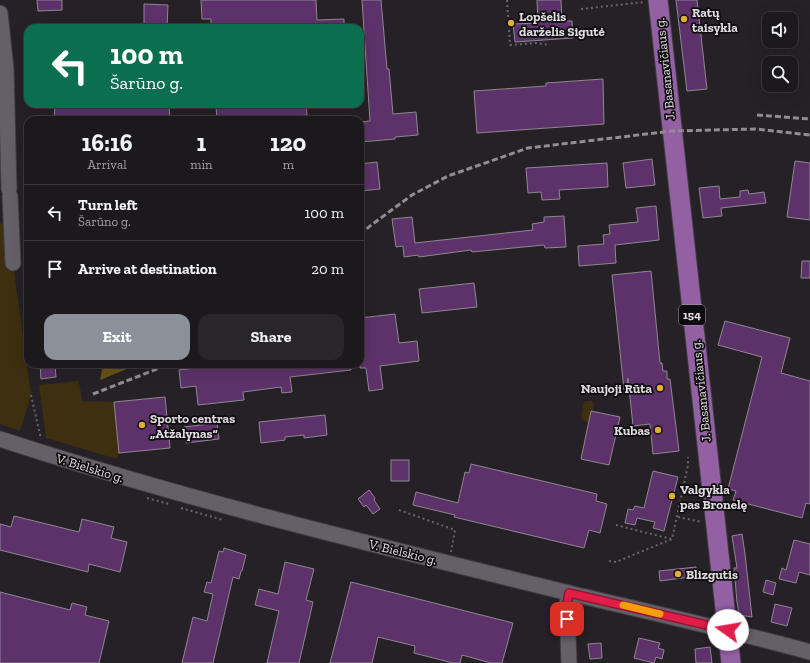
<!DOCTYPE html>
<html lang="en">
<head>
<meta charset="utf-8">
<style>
	:root { --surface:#1c191d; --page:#29262a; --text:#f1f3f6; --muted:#a0a0a4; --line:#3a383b; --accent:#8c9099 }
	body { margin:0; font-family:"Zilla Slab",serif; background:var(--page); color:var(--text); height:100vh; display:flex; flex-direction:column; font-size:15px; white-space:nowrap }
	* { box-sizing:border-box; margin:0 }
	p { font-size:13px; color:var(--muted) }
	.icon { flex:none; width:22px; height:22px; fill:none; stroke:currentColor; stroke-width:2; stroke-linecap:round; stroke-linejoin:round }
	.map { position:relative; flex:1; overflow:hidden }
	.sheet { position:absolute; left:24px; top:116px; width:340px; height:252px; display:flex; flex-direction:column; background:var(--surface); border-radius:12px; box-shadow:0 4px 16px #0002,0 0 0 1px var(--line) }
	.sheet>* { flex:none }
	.top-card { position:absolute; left:24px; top:24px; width:340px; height:84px; border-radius:12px; box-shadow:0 4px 16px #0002,0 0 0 1px var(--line); background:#0b6e4f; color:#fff; overflow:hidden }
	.controls { position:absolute; left:762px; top:12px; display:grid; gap:8px }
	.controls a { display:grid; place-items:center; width:36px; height:36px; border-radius:8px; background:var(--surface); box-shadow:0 4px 16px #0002,0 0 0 1px var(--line); font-size:20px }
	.pin { position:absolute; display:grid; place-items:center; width:34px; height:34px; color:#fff; margin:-17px; border-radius:8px; box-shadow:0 2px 6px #0006 }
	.me { position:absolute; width:44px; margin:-22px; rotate:283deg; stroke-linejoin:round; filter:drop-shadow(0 0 3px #0008) }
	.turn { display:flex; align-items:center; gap:14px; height:84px; padding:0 20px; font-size:18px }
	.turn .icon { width:52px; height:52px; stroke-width:2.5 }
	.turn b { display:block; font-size:28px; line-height:34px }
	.eta { display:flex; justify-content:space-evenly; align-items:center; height:68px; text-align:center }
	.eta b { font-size:24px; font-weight:800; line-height:28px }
	.cta { display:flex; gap:8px; margin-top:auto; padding:8px 20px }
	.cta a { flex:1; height:46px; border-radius:12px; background:var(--accent); color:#fff; font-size:16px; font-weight:800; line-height:46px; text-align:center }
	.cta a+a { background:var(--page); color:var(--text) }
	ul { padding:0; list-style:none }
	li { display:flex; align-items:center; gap:12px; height:56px; padding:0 20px; border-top:1px solid var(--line) }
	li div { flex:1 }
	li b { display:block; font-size:15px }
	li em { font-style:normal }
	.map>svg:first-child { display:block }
	.green { fill:#3d2f0f }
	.water { fill:#6a5216 }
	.building { fill:#5d326a; stroke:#8d878f }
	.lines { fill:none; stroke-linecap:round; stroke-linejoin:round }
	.minor-casing { stroke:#413d42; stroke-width:17 }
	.major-casing { stroke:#413d42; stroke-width:21 }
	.path { stroke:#69656a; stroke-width:2; stroke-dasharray:2 3; stroke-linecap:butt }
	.minor { stroke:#656067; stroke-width:15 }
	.major { stroke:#9460a4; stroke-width:19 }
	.rail { stroke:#918d92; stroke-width:3; stroke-dasharray:6 3; stroke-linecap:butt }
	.route-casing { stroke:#92132f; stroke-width:10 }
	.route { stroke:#e11d48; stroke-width:7 }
	.slow { stroke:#f59e0b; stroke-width:7 }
	.poi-dot { fill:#e1af34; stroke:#0e0c0e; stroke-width:1.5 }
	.labels { text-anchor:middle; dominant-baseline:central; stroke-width:3.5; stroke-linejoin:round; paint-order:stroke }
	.shield { fill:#0e0c0e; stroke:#a19ea2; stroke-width:1 }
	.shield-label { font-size:12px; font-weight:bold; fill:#e0dde1 }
	.poi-label { font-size:13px; font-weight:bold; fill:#e0dde1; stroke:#0e0c0e; text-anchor:start }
	.street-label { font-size:13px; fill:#e0dde1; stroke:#0e0c0e }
</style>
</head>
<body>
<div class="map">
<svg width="810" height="663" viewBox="0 0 810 663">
	<rect width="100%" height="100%" fill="#262127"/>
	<g class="green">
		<path d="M0,223L10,225L13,263L31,395L20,431L0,424Z"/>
		<path d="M79,381L82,401L114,402L119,453L117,459L46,438L39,385Z"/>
		<path d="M587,401H592L594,405L593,411H591L589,422L584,421L581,418L584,402Z"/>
	</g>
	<path class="water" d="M103,364H139L100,380Z"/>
	<g class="building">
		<path d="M37,0H62V10L38,11Z"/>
		<path d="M201,0H316L317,20L344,19V28H211V19H202Z"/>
		<path d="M362,0H381L387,69H389L393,114L416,112L418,135L395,137V139L360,142V122L370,121Z"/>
		<path d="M537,0H561L562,21H572L573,38L515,42L513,24L538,23Z"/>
		<path d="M676,0H697L707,89L687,91Z"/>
		<path d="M144,4L168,5L167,28H144Z"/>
		<path d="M603,79L604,124L477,133L474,91L546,86V83Z"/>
		<path d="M55,104H169L170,120H54Z"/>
		<path d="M236,104H306L307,115L258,120H217L216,106Z"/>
		<path d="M652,159L655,185L626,188L623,163Z"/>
		<path d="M795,161L810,163V220L787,217Z"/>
		<path d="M377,162L380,189L360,191V164Z"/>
		<path d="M607,163L608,187L559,190L560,199L542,200L541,192L528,193L526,168Z"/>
		<path d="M719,186L720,199L740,197V191L748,190L749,194L764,192L766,203L721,208L722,216L703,218L699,188Z"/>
		<path d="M656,206L659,240L615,245L616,263L579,266L578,246L604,244L603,235L610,234L609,225L638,222L636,208Z"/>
		<path d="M564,216L566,247L545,248L544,245L472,252L471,250L419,257L418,255L404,257L403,246L396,247L392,219L412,217L415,243L533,230L532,224L544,222V217Z"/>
		<path d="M802,261H810V278H801Z"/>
		<path d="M651,271L660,363H662L663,371H667V379H670L679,451L653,454L650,424L633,426L628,378L626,390H624L612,275Z"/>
		<path d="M474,283L477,307L422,313L419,289Z"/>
		<path d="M395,314L399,343L417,341L419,361L380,366L383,389L369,391L366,368H360V318Z"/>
		<path d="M725,321L790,338L781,373L810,381V504L806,503L802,518L733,500L736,491L728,489L762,357L718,345Z"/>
		<path d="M40,364H55L56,377L41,379Z"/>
		<path d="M226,364H350L351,370L290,377L292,392L282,393L281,387L243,392L244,400L198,405L196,386L181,388L179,370Z"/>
		<path d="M165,397L170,448L119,453L114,402Z"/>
		<path d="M591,411L620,417L609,465L581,459Z"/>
		<path d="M325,415L327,435L304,438V435L285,437V440L261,443L259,422Z"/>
		<path d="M217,423L219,439L186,443L184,427Z"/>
		<rect x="391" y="460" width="18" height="21"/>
		<path d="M471,464L597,494L596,501L607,504L600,533L589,530L584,548L454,517L455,515L413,505L416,492L458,503L465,472L469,473Z"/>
		<path d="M653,471L678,477L664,531L653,528L655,522L637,518L635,525L625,523L628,509L633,510L635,506L644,508Z"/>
		<path d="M369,490L375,498L374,500L380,509L373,514L366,505L364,507L358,499Z"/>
		<path d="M14,516L79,532L82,519L114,527L111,538L127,542L120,572L89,564L88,572L0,550V524L11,527Z"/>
		<path d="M742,534L745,554L752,617L739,615L737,602L734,568H737L732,536Z"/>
		<path d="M794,540L810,544V575L799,572L796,583L779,579L782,568L786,570Z"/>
		<path d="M224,548L246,555L242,571H241L239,579L233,577L213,663H182L193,617L207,621L213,594L204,592L207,582L211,583L219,551L223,552Z"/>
		<path d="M285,562L314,569L306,600L313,602L299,663H267L279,611L255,605L259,589L278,594Z"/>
		<path d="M696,567L697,576L660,581L659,571Z"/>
		<path d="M766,580L776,583L773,595L763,592Z"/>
		<path d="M351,582L513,623L502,663H491L462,655L460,663H453L414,653L415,646L378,637L372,663H330Z"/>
		<path d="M0,592L70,610L72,603L87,607L85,615L109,621L99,663H0Z"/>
		<path d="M775,604L792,608L787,626L771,622Z"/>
		<path d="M639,638L660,643L658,648L664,650L662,659L656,657L654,663L634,658Z"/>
		<path d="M601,643L602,658L590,659L588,644Z"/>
		<path d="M710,647L712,663H696L695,649Z"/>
	</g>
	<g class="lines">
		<defs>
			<g id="minor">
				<path d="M0,13L6,69L9,189"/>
				<path d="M10,196L13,263"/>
				<path d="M0,439C187,500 378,546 569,593C649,612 730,630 810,652"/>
				<path d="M569,593L567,604L569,663"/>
			</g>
			<path id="major" d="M658,0L731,663"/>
		</defs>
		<use href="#minor" class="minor-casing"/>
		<use href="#major" class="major-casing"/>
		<g class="path">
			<path d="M507,0L510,45L536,43L550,45"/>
			<path d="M581,9L645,2"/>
			<path d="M31,395L41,439"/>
			<path d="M147,498L169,504"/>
			<path d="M181,508L223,520"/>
			<path d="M399,510L455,530L451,552"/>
			<path d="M678,517L702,522"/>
			<path d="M616,525L671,539"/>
			<path d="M609,561L616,562L672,539L688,465V457"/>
		</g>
		<use href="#minor" class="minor"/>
		<use href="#major" class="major"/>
		<g class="rail">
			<path d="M757,115L810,119"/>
			<path d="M360,235L370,226L412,195L448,176L528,148L672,131L756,129L810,135"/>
			<path d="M93,394L170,364"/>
		</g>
	</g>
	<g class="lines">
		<defs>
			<path id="route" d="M567,619V604L569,593L728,630"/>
		</defs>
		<use href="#route" class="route-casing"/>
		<use href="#route" class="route"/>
		<path class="slow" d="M623,605L660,614"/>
	</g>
	<g class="poi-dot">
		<circle cx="684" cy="19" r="4"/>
		<circle cx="511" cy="23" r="4"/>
		<circle cx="660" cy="388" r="4"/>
		<circle cx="142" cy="425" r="4"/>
		<circle cx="658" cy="430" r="4"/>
		<circle cx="672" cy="496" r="4"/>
		<circle cx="678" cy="574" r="4"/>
	</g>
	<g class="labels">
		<rect class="shield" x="679" y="305" width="26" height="20" rx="3"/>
		<g class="shield-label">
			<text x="692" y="315">154</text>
		</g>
		<g class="poi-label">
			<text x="692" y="12">Ratų<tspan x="692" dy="15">taisykla</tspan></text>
			<text x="519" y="16">Lopšelis<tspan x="519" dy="15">darželis Sigutė</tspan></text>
			<text x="652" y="388" text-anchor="end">Naujoji Rūta</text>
			<text x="150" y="418">Sporto centras<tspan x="150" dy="15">„Atžalynas“</tspan></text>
			<text x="650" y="430" text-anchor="end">Kubas</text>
			<text x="680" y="489">Valgykla<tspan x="680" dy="15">pas Bronelę</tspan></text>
			<text x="686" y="574">Blizgutis</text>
		</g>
		<g class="street-label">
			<text transform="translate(665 69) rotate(-96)">J. Basanavičiaus g.</text>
			<text transform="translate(701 391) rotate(-96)">J. Basanavičiaus g.</text>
			<text transform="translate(90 468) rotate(17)">V. Bielskio g.</text>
			<text transform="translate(403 552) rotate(14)">V. Bielskio g.</text>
		</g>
	</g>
</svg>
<div class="controls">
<a><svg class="icon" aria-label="sound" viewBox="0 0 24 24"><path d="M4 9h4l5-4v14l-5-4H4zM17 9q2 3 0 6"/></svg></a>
<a><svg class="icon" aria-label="search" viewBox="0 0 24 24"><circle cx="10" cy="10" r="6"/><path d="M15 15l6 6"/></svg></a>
</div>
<div class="pin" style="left:567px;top:619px;background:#d93025"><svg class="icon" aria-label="arrive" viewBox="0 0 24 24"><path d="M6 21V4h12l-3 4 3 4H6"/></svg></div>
<svg class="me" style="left:728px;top:630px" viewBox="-20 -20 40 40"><circle r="19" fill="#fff"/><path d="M0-13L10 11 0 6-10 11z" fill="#e11d48"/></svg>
<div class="top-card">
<div class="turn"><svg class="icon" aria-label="left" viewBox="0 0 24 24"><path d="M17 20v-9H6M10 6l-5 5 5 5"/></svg><div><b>100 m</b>Šarūno g.</div></div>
</div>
<section class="sheet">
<div class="eta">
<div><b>16:16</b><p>Arrival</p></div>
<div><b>1</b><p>min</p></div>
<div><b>120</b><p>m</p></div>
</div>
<ul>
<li><svg class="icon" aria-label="left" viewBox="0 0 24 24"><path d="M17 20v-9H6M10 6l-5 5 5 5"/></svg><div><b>Turn left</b><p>Šarūno g.</p></div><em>100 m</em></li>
<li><svg class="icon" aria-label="arrive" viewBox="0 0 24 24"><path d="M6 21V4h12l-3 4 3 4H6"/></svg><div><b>Arrive at destination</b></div><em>20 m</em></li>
</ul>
<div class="cta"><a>Exit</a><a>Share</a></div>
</section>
</div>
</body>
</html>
